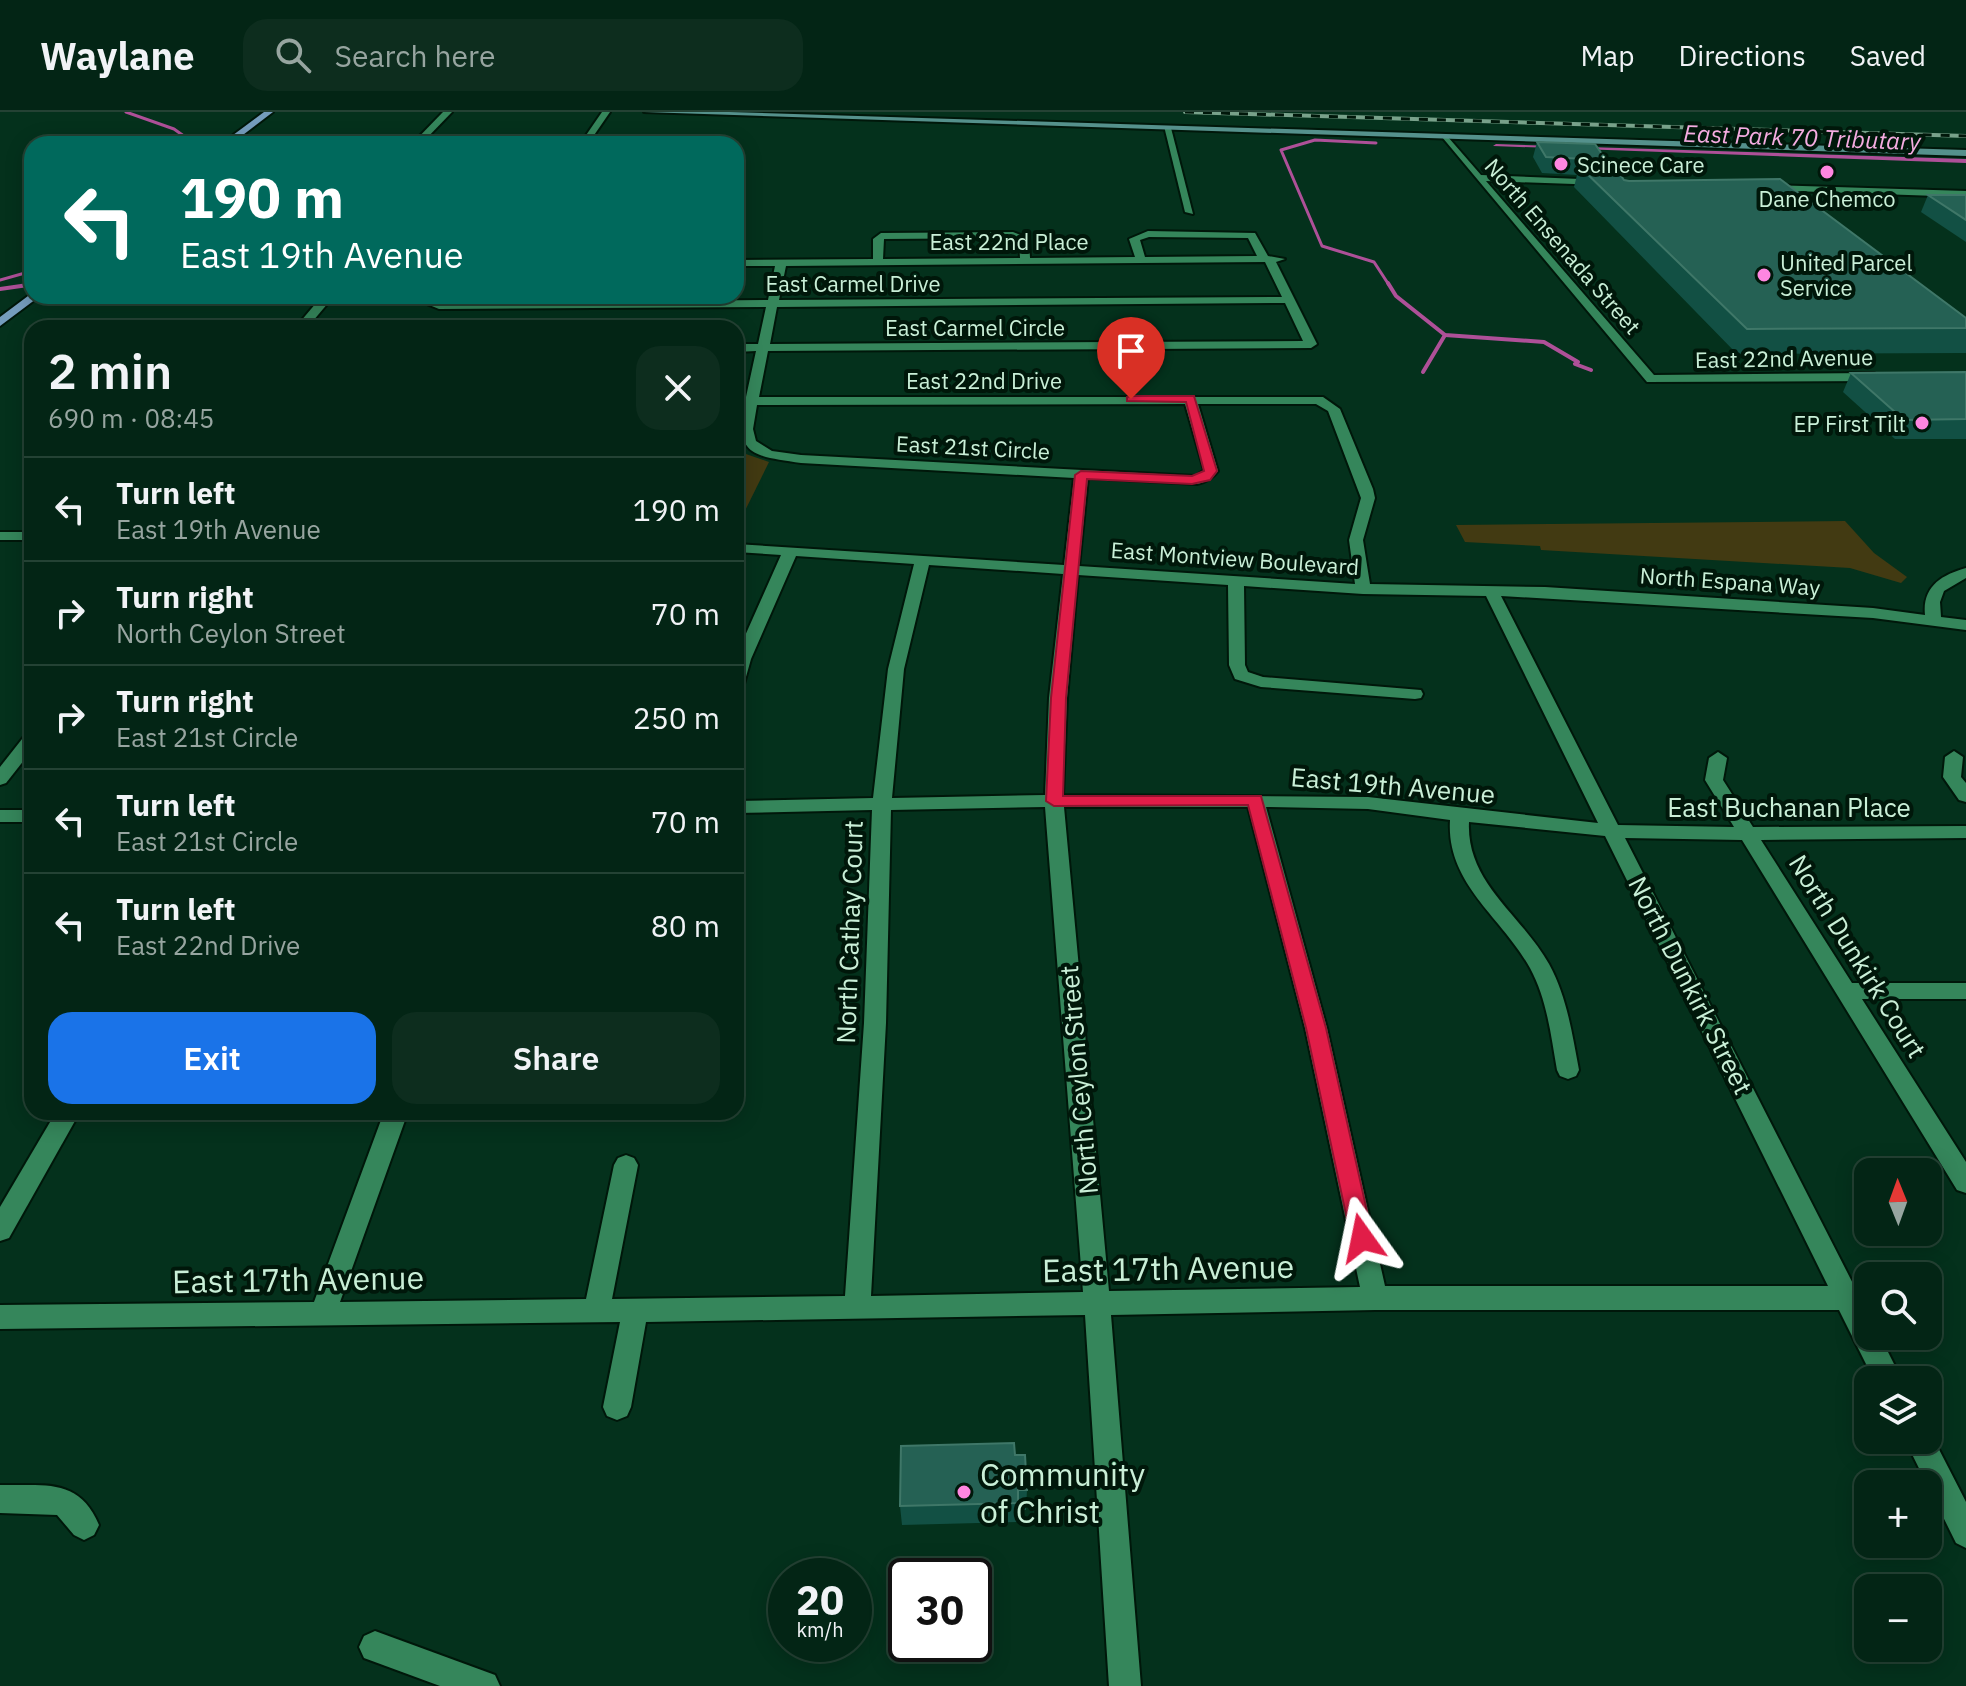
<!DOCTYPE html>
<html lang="en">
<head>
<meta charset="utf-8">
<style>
	:root { --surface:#032515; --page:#0d2d1e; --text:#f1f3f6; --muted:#97a5a0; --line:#244234; --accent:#1a73e8 }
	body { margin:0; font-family:"IBM Plex Sans",sans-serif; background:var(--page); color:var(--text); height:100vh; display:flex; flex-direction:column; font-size:30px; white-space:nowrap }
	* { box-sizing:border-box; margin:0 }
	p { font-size:26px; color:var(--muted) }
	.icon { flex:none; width:44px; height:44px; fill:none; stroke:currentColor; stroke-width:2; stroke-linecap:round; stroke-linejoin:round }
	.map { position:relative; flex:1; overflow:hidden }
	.side { position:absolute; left:24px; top:208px; width:720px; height:800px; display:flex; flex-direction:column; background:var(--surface); border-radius:24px; box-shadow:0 4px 20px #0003,0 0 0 2px var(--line) }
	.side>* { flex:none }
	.banner { position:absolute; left:24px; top:24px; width:720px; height:168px; border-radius:24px; box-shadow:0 4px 20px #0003,0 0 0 2px var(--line); background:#00695c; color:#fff; overflow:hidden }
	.needle { width:52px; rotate:359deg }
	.buttons { position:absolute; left:1854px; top:1046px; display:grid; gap:16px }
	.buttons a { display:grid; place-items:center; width:88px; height:88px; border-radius:16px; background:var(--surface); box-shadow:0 4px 20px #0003,0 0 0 2px var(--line); font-size:40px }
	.speed { position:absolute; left:768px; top:1446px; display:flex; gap:16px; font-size:40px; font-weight:700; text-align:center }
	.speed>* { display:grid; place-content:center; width:104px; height:104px; border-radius:50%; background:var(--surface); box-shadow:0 4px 20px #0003,0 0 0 2px var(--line); line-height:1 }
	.speed small { font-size:20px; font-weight:400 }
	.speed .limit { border:4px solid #111; border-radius:12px; background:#fff; color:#111 }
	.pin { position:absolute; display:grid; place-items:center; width:68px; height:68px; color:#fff; margin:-82px -34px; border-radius:50% 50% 50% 0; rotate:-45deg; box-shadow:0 0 8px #0007 }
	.pin .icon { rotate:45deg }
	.me { position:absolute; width:88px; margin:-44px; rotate:348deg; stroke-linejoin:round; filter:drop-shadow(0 0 6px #0008) }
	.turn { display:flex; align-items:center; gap:28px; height:168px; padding:0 24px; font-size:36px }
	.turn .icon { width:104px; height:104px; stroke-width:2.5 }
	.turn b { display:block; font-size:56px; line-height:68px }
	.round { display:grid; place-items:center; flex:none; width:84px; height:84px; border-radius:24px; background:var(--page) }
	.headline { display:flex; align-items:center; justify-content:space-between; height:136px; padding:0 24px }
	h1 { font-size:48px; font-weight:600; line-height:60px }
	.action { display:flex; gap:16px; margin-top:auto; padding:16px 24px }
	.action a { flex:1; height:92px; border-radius:24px; background:var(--accent); color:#fff; font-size:32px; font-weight:600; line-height:92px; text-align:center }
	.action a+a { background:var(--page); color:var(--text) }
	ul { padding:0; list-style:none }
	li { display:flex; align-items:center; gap:24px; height:104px; padding:0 24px; border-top:2px solid var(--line) }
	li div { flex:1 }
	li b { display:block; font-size:30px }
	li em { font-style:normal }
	header { display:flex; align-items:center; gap:48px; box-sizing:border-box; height:112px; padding:0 40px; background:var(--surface); border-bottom:2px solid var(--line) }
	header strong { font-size:38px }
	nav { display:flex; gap:44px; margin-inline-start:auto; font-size:28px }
	.search { width:560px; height:72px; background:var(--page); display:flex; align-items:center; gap:20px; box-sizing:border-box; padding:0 28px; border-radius:24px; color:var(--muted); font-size:30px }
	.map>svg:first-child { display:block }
	.green { fill:#423a12 }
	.water { fill:#ae5098 }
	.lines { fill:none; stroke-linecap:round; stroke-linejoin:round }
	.stream-far1 { stroke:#ae5098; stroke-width:3 }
	.stream { stroke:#ae5098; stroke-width:4 }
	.street-casing { stroke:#00170a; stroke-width:4 }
	.secondary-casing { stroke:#00170a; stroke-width:4 }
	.primary-casing { stroke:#00170a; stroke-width:4 }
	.street { fill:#35865b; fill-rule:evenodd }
	.secondary { fill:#55918c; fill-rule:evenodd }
	.primary { fill:#759dbd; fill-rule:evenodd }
	.rail-casing { stroke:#78a18a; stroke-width:4 }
	.rail { stroke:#00170a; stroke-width:3; stroke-dasharray:9; stroke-linecap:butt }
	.wall { fill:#125044 }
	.building { fill:#256154; stroke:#3f7768; stroke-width:2 }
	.route { fill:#e11d48; stroke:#92132f; stroke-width:2 }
	.poi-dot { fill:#fe86e0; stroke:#00170a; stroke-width:3 }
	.labels { text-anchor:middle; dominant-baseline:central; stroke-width:8; stroke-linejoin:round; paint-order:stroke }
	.far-poi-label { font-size:22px; fill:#c9efd7; stroke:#00170a; text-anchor:start }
	.far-street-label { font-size:22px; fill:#c9efd7; stroke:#00170a }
	.far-water-label { font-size:24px; font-style:italic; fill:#f5ace1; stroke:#00170a }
	.street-label { font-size:26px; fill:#c9efd7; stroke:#00170a }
	.near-street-label { font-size:32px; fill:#c9efd7; stroke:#00170a }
	.near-poi-label { font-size:32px; fill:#c9efd7; stroke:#00170a; text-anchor:start }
</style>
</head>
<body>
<header>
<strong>Waylane</strong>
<div class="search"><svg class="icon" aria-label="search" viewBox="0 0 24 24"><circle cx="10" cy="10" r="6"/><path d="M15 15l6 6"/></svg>Search here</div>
<nav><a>Map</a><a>Directions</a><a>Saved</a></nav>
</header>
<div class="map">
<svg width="1966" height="1574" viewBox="0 0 1966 1574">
	<rect width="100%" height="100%" fill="#04311c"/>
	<g class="green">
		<path d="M743,341L769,350L736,417V345Z"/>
		<path d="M1845,409L1874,441L1907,465L1901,471L1850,456L1541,438L1540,434L1465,430L1456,413Z"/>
	</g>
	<path class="water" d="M1496,32L1966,47V51L1493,34Z"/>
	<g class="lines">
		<g class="stream-far1">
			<path d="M126,0L174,17L195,32"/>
			<path d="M1376,31L1315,28L1281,38L1322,134L1374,150L1389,173"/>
			<path d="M0,168L32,159"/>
		</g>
		<g class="stream">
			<path d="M1388,171L1396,184L1445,223L1544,230L1578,250L1575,252L1591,258"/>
			<path d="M0,177L28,173"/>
			<path d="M1423,260L1445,223"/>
		</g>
		<defs>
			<g id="street">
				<path d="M443,0H452L421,32H412Z"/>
				<path d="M602,0H610L588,32H580Z"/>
				<path d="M1164,14L1171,16L1193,102L1185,100Z"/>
				<path d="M1442,25H1448L1481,63L1605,68L1602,73L1486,69L1654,263L1874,261L1880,265L1874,269L1647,270Z"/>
				<path d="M1766,73L1966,79V85L1763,78Z"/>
				<path d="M1148,119L1255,121L1268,144L1285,147L1276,150L1317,232L1311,236L768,239L759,285H1323L1340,297L1373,377L1375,386L1363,428L1370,472L1545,475L1873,496L1925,503C1922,475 1941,463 1966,456V466L1944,479L1940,490L1941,505L1966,508V518L1873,506L1501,484L1618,713L1734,715L1705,668L1709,646L1718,640L1727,646L1723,668L1753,715L1966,714V726L1761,728L1852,871H1966V887H1862L1966,1050V1081L1957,1078L1742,728L1625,726L1868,1201V1224H1880L1902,1268H1874L1839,1198H1375L1111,1203L1141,1574H1109L1085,1203L646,1210L631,1295L627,1304L617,1308L607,1304L603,1295L620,1210L0,1217V1193L314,1190L384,1000H408L340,1190L586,1187L614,1053L618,1046L626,1043L634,1046L638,1053L612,1187L845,1184L864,911L872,698L736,701V689L873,686L888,557L914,452L796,444L751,547L744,572L736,577V544L781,443L736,440V432L1064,453L1074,366L801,351C757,344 733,345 745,293H736V285H746L756,239L736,240V232H758L766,195L439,197L422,190L428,184H440L435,189L440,191L768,188L775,154H736V148L873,147V127L881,121L1013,120L1029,126L1030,146L1135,145L1129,127ZM1149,125L1248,126L1257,144L1145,145L1140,128ZM1013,126L1019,128L1020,146L883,147L884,127ZM1265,150L1282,185L779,188L786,154ZM1285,191L1303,229L770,232L777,195ZM1185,292L1204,358L1196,364L801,343L772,339L756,329L753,317L757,293ZM1198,292H1316L1328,299L1361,386L1349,428L1355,472L1079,454L1088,366L1197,372C1206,370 1212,367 1218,359ZM929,453L1063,462L1049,586L1045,683L892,686L904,557ZM1078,463L1228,473L1229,553L1235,567L1261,575L1415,587L1421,586L1423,582L1421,578L1263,565L1248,560L1245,553L1244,474L1363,482L1486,484L1598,711L1368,685L1063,683L1067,586ZM1045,695L1083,1180L871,1184L886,911L891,698ZM1064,695H1248L1305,916L1360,1175L1109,1179ZM1266,695L1368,697L1450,708C1446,772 1502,805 1530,856C1547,887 1551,924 1557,958L1560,964L1568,967L1576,964L1579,958C1572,921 1567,885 1549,852C1522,803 1466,771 1469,710L1605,724L1828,1174H1385L1327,916Z"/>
				<path d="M322,184H334L307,216H295Z"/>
				<rect x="0" y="420" width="32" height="8"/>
				<path d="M32,621V638L6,671L0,673V655L26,622Z"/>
				<path d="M1954,639L1963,645L1961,665L1966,671V690L1959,688L1943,665L1945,645Z"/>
				<rect x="0" y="698" width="32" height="12"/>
				<path d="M56,1000H80L9,1126L0,1129V1095Z"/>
				<path d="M1929,1318L1966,1390V1436L1956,1431L1905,1328H1928Z"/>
				<path d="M0,1373C44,1374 79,1365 99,1413L94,1423L84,1428L74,1423L57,1403L0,1401Z"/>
				<path d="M375,1519L495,1563L500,1574H440L364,1546L359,1535L364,1524Z"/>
			</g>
			<path id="secondary" d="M644,0H729L1966,38V44Z"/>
			<g id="primary">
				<path d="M264,0H273L231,32H221Z"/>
				<path d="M32,181V184H40L0,214V205Z"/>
			</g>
		</defs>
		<use href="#street" class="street-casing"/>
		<use href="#secondary" class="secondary-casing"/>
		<use href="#primary" class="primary-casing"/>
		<use href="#street" class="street"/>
		<use href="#secondary" class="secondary"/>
		<use href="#primary" class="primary"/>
		<defs>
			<path id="rail" d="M1185,0L1966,24"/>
		</defs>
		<use href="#rail" class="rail-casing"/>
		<use href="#rail" class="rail"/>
	</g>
	<g class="wall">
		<path d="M1537,30L1606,48L1604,54L1624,68L1966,206V241L1737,242L1574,75L1577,63L1542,61L1533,45Z"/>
		<path d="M1928,83H1966V130L1921,100Z"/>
		<path d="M1966,260V327H1895L1843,280L1851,261Z"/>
		<path d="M1015,1343L1027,1378L1026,1398H1018L1017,1410L902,1413L900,1394Z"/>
	</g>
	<g class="building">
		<path d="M1537,30L1595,32L1606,48L1546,45Z"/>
		<path d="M1579,54L1615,55L1624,68L1629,69L1780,67L1966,206V216L1747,217Z"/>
		<path d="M1928,83H1966V108Z"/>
		<path d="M1966,260V307L1904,308L1851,261Z"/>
		<path d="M1014,1331L1015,1343H1025L1027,1378H1018V1391L900,1394L901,1334Z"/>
	</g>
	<path class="route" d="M1131,284H1194L1217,359L1210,368L1192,372L1087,367L1066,586L1063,684H1261L1326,916L1373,1126L1370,1133L1362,1136L1354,1133L1351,1126L1306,916L1248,693L1054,694L1046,689L1051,586L1075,363L1081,359L1192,364L1204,359L1186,290L1127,289V285Z"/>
	<g class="poi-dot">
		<circle cx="1561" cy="52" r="8"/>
		<circle cx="1827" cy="60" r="8"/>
		<circle cx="1764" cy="163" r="8"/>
		<circle cx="1922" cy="311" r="8"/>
		<circle cx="964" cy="1380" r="8"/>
	</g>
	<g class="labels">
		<g class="far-poi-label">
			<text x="1577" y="52">Scinece Care</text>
			<text x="1827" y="86" text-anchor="middle">Dane Chemco</text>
			<text x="1780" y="150">United Parcel<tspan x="1780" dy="25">Service</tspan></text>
			<text x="1906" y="311" text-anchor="end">EP First Tilt</text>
		</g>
		<g class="far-street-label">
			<text x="1009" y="129">East 22nd Place</text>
			<text transform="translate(1563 134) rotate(49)">North Ensenada Street</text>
			<text x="853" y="171">East Carmel Drive</text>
			<text x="975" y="215">East Carmel Circle</text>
			<text transform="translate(1784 246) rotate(-1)">East 22nd Avenue</text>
			<text x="984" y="268">East 22nd Drive</text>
			<text transform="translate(973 335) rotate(3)">East 21st Circle</text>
			<text transform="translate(1235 446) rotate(4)">East Montview Boulevard</text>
			<text transform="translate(1730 469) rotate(4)">North Espana Way</text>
		</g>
		<g class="far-water-label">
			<text transform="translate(1802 25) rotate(2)">East Park 70 Tributary</text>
		</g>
		<g class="street-label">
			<text transform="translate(1393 673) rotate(5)">East 19th Avenue</text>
			<text x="1789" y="695">East Buchanan Place</text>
			<text transform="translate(849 820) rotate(-88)">North Cathay Court</text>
			<text transform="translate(1858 844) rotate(58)">North Dunkirk Court</text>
			<text transform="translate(1691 873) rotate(63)">North Dunkirk Street</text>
			<text transform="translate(1078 968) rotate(-95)">North Ceylon Street</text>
		</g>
		<g class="near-street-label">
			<text transform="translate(1168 1156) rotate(-1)">East 17th Avenue</text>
			<text transform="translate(298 1167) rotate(-1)">East 17th Avenue</text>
		</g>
		<g class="near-poi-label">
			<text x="980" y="1362">Community<tspan x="980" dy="37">of Christ</tspan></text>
		</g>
	</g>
</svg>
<div class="buttons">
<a><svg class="needle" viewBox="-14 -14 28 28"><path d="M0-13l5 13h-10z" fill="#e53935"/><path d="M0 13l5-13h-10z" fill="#97a5a0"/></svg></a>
<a><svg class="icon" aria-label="search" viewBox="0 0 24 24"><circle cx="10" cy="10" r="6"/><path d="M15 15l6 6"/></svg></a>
<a><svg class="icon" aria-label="layers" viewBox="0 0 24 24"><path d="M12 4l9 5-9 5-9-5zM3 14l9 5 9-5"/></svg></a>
<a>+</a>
<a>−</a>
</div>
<div class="speed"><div>20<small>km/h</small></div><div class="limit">30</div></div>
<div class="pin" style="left:1131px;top:287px;background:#d93025"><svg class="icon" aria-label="arrive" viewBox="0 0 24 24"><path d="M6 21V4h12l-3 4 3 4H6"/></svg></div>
<svg class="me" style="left:1362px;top:1126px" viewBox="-20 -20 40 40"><path d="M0-17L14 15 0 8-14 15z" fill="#e11d48" stroke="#fff" stroke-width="4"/></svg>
<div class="banner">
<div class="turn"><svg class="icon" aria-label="left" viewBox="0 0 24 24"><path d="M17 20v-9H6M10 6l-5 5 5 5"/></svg><div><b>190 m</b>East 19th Avenue</div></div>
</div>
<section class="side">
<div class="headline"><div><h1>2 min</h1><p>690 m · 08:45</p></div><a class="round"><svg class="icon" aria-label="close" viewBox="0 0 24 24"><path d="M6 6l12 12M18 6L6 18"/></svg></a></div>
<ul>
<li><svg class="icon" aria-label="left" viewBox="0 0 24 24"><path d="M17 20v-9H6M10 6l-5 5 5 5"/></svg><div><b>Turn left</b><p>East 19th Avenue</p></div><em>190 m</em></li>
<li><svg class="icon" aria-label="right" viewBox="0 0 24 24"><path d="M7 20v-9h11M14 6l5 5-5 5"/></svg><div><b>Turn right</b><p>North Ceylon Street</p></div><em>70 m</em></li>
<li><svg class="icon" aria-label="right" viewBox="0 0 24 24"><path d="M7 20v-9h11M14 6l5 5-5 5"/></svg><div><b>Turn right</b><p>East 21st Circle</p></div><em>250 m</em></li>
<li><svg class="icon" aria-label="left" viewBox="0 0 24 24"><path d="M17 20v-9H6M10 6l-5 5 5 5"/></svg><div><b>Turn left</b><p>East 21st Circle</p></div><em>70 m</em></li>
<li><svg class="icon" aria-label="left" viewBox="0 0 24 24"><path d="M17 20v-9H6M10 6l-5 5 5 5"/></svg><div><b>Turn left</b><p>East 22nd Drive</p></div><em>80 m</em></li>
</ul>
<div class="action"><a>Exit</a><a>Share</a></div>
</section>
</div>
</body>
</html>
